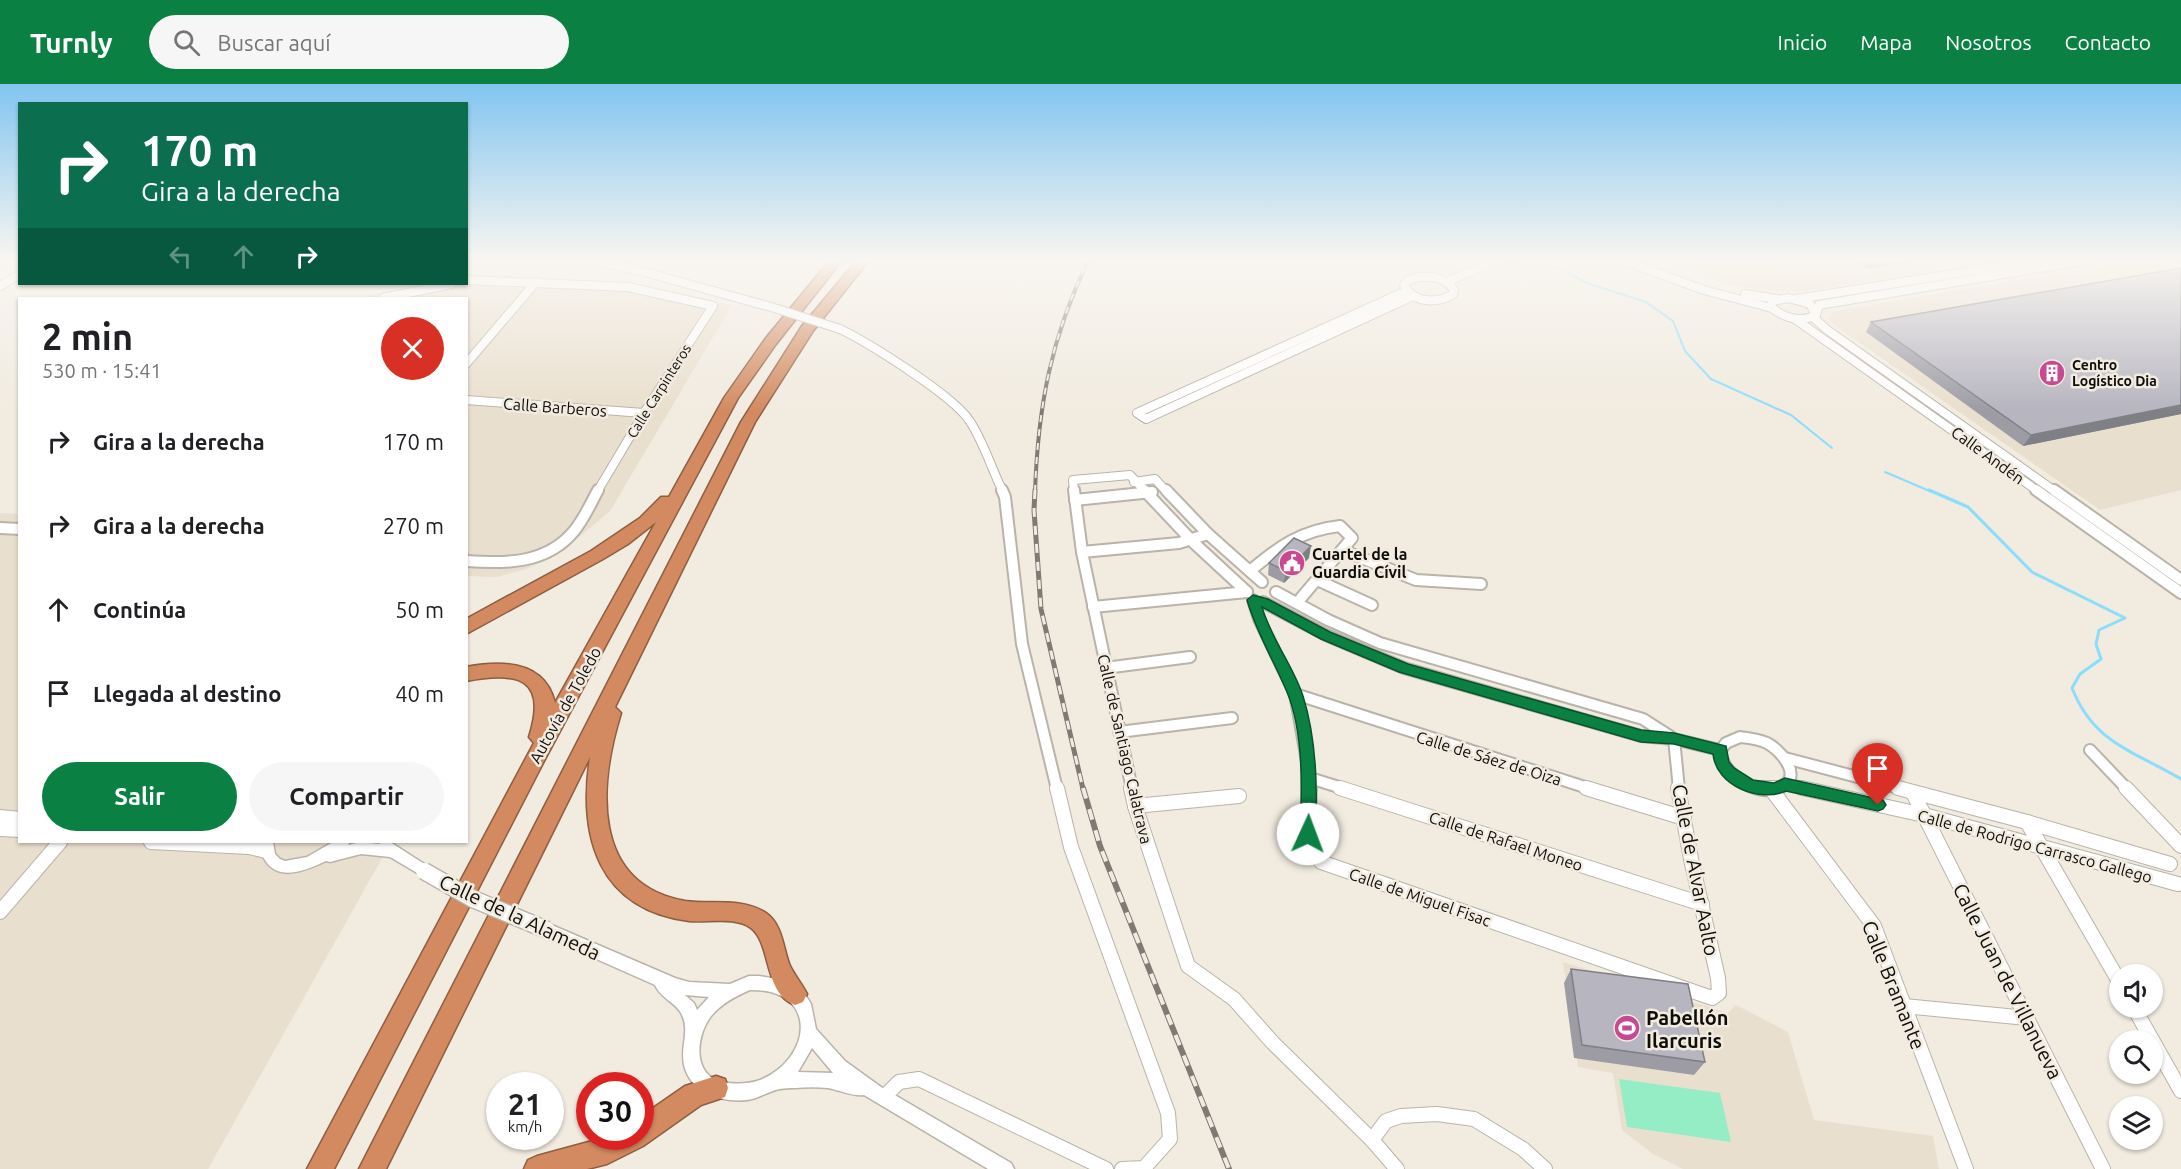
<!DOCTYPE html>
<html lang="es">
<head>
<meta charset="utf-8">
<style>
	:root { --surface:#fff; --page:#f6f6f6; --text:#202124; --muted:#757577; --accent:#0b8043 }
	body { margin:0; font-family:Ubuntu,sans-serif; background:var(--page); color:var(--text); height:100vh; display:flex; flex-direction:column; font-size:22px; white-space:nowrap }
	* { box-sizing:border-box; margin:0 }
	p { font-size:20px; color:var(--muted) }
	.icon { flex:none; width:33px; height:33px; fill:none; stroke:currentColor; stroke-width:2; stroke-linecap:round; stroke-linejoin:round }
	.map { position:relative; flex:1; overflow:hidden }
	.side { position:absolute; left:18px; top:213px; width:450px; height:546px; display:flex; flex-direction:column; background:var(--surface); border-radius:0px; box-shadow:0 2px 4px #0004 }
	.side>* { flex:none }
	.top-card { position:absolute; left:18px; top:18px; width:450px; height:183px; border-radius:0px; box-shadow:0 2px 4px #0004; background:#0b6e4f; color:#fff; overflow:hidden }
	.buttons { position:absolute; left:2109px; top:880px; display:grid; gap:12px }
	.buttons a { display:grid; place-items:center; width:54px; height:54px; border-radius:50%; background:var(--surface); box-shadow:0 2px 4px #0004; font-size:30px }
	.speed { position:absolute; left:486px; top:988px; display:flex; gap:12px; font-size:30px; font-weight:700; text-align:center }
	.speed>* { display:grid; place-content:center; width:78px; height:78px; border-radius:50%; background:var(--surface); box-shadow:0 2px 4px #0004; line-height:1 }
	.speed small { font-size:15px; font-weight:400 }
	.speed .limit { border:9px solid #d22; background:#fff; color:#111 }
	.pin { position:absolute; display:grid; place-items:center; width:51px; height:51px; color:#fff; margin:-62px -26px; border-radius:50% 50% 50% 0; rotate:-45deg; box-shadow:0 0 6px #0007 }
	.pin .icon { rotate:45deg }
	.me { position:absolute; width:66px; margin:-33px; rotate:2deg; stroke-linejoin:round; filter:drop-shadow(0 0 4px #0008) }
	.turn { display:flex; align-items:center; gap:21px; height:126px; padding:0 24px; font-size:27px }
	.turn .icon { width:78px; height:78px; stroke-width:2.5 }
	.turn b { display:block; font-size:42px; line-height:51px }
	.lanes { display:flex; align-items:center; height:57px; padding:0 24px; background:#0003; justify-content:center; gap:30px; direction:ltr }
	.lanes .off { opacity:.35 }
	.round { display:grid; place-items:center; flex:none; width:63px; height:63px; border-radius:32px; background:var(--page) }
	.headline { display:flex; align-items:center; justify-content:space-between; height:102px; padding:0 24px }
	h1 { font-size:36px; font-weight:600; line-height:45px }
	.cta { display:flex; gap:12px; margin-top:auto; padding:12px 24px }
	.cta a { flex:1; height:69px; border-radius:36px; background:var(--accent); color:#fff; font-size:24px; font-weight:600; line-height:69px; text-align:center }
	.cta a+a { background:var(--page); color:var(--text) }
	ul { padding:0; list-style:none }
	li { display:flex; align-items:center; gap:18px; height:84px; padding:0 24px }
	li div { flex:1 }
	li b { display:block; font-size:22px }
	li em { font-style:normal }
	header { display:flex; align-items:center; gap:36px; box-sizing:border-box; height:84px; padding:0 30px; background:var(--accent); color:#fff }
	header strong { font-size:28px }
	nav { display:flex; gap:33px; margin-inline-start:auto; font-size:21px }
	.search { width:420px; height:54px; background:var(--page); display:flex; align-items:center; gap:15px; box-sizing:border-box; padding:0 21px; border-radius:33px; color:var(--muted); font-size:22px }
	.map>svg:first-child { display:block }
	.built { fill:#e9dfce }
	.green { fill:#95edc6 }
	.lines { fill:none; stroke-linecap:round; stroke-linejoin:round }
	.stream-far1 { stroke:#8adefc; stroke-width:2 }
	.stream { stroke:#8adefc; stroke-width:3 }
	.minor-far2-casing { stroke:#b9b3a9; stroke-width:10 }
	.minor-far1-casing { stroke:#b9b3a9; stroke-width:14 }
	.minor-casing { stroke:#b9b3a9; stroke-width:16 }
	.tertiary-casing { stroke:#b9b3a9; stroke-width:3 }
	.motorway-casing { stroke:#8e5e42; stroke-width:3 }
	.minor-far2 { stroke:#fff; stroke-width:8 }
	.minor-far1 { stroke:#fff; stroke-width:10 }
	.minor { stroke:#fff; stroke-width:14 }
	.tertiary { fill:#fff; fill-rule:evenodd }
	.motorway { fill:#d38a60; fill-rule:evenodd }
	.rail-far2-casing { stroke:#7f7b74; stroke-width:4 }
	.rail-far1-casing { stroke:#7f7b74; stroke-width:5 }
	.rail-casing { stroke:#7f7b74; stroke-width:6 }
	.rail-far2 { stroke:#f1ebe0; stroke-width:2; stroke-dasharray:7; stroke-linecap:butt }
	.rail-far1 { stroke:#f1ebe0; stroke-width:3; stroke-dasharray:9; stroke-linecap:butt }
	.rail { stroke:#f1ebe0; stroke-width:4; stroke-dasharray:11; stroke-linecap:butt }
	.minor-bridge-casing { stroke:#b9b3a9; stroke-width:10; stroke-linecap:butt }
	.tertiary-bridge-casing { stroke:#b9b3a9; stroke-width:19; stroke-linecap:butt }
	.minor-bridge { stroke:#fff; stroke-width:8 }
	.tertiary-bridge { stroke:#fff; stroke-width:16 }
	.wall { fill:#9d9ca5 }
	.shaded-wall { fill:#7f7f86 }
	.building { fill:#b6b5c0; stroke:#7f7f86; stroke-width:1.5 }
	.route { fill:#0b8043; stroke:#07532c; stroke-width:1.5 }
	.labels { text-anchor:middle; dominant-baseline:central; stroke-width:5; stroke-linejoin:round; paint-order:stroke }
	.far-poi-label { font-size:14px; font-weight:bold; fill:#0f0d0a; stroke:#f1ebe0; text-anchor:start }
	.far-street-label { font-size:14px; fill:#0f0d0a; stroke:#f1ebe0 }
	.street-label { font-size:16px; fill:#0f0d0a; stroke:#f1ebe0 }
	.poi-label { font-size:16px; font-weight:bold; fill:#0f0d0a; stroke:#f1ebe0; text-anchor:start }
	.near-street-label { font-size:20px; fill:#0f0d0a; stroke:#f1ebe0 }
	.near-poi-label { font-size:20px; font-weight:bold; fill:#0f0d0a; stroke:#f1ebe0; text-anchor:start }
</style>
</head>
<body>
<header>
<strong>Turnly</strong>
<div class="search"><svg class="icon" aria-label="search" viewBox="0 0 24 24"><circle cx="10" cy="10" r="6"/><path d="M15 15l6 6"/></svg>Buscar aquí</div>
<nav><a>Inicio</a><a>Mapa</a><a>Nosotros</a><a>Contacto</a></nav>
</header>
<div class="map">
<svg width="2181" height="1085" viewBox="0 0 2181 1085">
	<rect width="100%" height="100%" fill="#f1ebe0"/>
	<g class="built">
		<path d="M1654,175H2002L1807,207L1785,208L1748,204L1727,200Z"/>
		<path d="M2143,175H2181V406L2100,426L1834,241L1828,235L1831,228Z"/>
		<path d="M472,189L632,199L732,221L610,427L565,465L529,484L497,493L467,492L466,214H357L424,200H466L467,190Z"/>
		<path d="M0,429L19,430L20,758H391L208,1085H0Z"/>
		<path d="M1563,878L1728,929L1736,921L1788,948L1814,1036L1933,1052L1939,1085H1683L1653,1070L1622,1046L1613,989L1578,983Z"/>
	</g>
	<path class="green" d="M1619,995L1720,1009L1731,1058L1627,1043Z"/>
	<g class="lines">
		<g class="stream-far1">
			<path d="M1461,175L1484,178"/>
			<path d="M1497,179H1521L1559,184L1587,199L1646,218L1673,237L1685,267L1711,295L1791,331L1832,364"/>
			<path d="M1885,388L1932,408"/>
		</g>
		<path class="stream" d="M1929,406L1968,423L2032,488L2125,534L2099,546L2096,560L2101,575L2080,590L2072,604C2094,660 2134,667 2181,695"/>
		<defs>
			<g id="minor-far2">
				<path d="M588,175L641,187L771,223"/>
				<path d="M1619,175L1704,206L1772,224"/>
				<path d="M1418,193C1432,192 1445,193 1454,206L1453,210C1437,220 1413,219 1404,201L1407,197Z"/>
				<path d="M466,196L628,203L713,222L644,329L597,408"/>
				<path d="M1447,198L1499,175"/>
				<path d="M0,202L20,190"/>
				<path d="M1406,207L1137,329L1146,335L1413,212"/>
				<path d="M1745,210L1777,215"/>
				<path d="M383,214L452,200"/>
				<path d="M1789,214L1810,220L1816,231C1801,239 1785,234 1772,224V217Z"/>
				<path d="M1797,215L2046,175"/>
				<path d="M1817,228L1819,221L2094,175"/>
				<path d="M1813,233L1826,245L2056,408"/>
				<path d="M1795,235L2039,408"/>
				<path d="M840,245C869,259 952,311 969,336C983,356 992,386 1003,408"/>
				<path d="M466,280L536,198"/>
				<path d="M466,316L644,329"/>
				<path d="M1134,398L1155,395L1167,408"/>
				<path d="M1074,408L1073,396L1130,391L1146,408"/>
			</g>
			<g id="minor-far1">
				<path d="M1002,406L1005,413L1022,560L1057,705"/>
				<path d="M1074,406L1082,468L1132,705"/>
				<path d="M1144,406L1194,459L1247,508"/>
				<path d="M1166,406L1208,450L1262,498"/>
				<path d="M2036,406L2181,509"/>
				<path d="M2054,406L2181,496"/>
				<path d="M1075,416L1152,408"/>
				<path d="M0,444L20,445"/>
				<path d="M1342,466L1416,496L1481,500"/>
				<path d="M1082,468L1179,459L1208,450"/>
				<path d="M466,477C505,480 547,480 574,447C584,435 591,419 598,406"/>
				<path d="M1250,487C1278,463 1302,446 1340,442L1352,454L1301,514"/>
				<path d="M1317,496L1372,521"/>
				<path d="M1276,508L1328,536L1380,559L1643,635L1671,653"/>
				<path d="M1253,516L1259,535L1295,610L1310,694V705"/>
				<path d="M1263,518L1326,551L1404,584L1641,652L1674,655L1720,666"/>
				<path d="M1093,523L1247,508"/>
				<path d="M1105,584L1190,573"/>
				<path d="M1295,610L1591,705"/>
				<path d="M1119,648L1232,634"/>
				<path d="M1740,653C1749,654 1759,655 1767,659C1779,665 1801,689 1785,701C1762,718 1722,691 1720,667L1726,659Z"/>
				<path d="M1674,655L1679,705"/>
				<path d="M2090,666L2127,705"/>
				<path d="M1785,674L1903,705"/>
				<path d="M1310,694L1345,705"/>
				<path d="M1785,700L1809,705"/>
			</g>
			<g id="minor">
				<path d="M1057,704L1071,763L1168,1029L1170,1055L1144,1084L1122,1085"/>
				<path d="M1131,704L1135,722L1188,882L1234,915L1273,959L1372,1056L1397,1085"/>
				<path d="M1310,704L1308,750L1321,778L1712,914L1719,909L1718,894L1691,775L1678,704"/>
				<path d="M1340,704L1702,820"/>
				<path d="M1586,704L1684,734"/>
				<path d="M1759,704H1778"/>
				<path d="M1802,704L1924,731L2178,800"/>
				<path d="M1898,704L2027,738L2170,780"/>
				<path d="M2126,704L2181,762"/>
				<path d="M1771,705L1874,842L1966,1085"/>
				<path d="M1913,709L2103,1085"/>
				<path d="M1135,722L1239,712"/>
				<path d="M0,733L20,735"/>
				<path d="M2027,738L2120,899"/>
				<path d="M0,745L20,746"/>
				<path d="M151,758L249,763L266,767"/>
				<path d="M0,828L60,758"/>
				<path d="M1904,922L2027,934"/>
				<path d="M2134,924L2181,1007"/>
				<path d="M883,1014L899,998L919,995L1106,1085"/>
				<path d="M1372,1056L1386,1037L1401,1032L1437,1030L1474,1035L1523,1065L1545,1085"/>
			</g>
			<g id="tertiary">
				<path d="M259,758H273L275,770L280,775L285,777L307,773L333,758H350L348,761L361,758L379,760L381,758H390L429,783L431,787L429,791L424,793L390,773L361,770L330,778L326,777C297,791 266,800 259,758Z"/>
				<path d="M547,839L675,894L689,898L730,900L749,892H759L778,895L792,900L806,912L811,920L816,945L845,977L881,1003L1011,1079L1014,1085H988L864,1011C854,1013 839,1006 828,1004C817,1003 806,1003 796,1004C788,1004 780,1004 773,1007C764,1010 756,1015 747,1016C721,1019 690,1008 684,981C680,962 690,948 682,931C677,919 660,914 655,901L542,851L539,846L542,841ZM750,906C820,905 812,975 760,996C749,1000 739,1000 728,999C692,996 694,953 712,931C722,919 736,912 750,906ZM685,911L709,913L697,926L694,919ZM812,964L833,989H834L798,988Z"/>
			</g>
			<g id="motorway">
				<path d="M831,175H843L776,260L738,314L544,677L334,1085H307L534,659L529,653C548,594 518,587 466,597V583C503,576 545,577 555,619L656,438L628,460L603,475L466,550V535L591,467L640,434L661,413H669L724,314L766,254Z"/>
				<path d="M858,175H870L813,247L755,338L615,623L621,629C599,700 590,800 685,817C712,821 741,813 766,829C783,841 783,865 790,882C795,892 802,900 807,910L803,918L795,921C763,909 772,860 751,844C735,832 708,839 689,837C598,825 578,753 590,673L386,1085H359L741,338L802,242Z"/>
				<path d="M716,992L725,995L728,1004L725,1013L701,1021L643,1062L607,1080L587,1085H524L528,1076L537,1072L607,1053H640V1033L685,1002Z"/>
			</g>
		</defs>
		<use href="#minor-far2" class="minor-far2-casing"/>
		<use href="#minor-far1" class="minor-far1-casing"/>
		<use href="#minor" class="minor-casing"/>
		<use href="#tertiary" class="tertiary-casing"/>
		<use href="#motorway" class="motorway-casing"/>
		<use href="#minor-far2" class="minor-far2"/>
		<use href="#minor-far1" class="minor-far1"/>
		<use href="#minor" class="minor"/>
		<use href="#tertiary" class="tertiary"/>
		<use href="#motorway" class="motorway"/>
		<defs>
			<path id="rail-far2" d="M1035,408C1038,322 1051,253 1089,175"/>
			<path id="rail-far1" d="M1035,406L1034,426L1041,525L1083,705"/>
			<path id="rail" d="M1083,704L1100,762L1229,1085"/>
		</defs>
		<use href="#rail-far2" class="rail-far2-casing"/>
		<use href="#rail-far1" class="rail-far1-casing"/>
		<use href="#rail" class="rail-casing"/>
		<use href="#rail-far2" class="rail-far2"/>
		<use href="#rail-far1" class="rail-far1"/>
		<use href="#rail" class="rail"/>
		<defs>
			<path id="minor-bridge" d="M771,223L840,245"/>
			<path id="tertiary-bridge" d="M424,787L473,815L547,846"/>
		</defs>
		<use href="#minor-bridge" class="minor-bridge-casing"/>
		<use href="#tertiary-bridge" class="tertiary-bridge-casing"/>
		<use href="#minor-bridge" class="minor-bridge"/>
		<use href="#tertiary-bridge" class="tertiary-bridge"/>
	</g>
	<g class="wall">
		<path d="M1852,175H1927L1867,185Z"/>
		<path d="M2181,184V330L2023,362L1866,248L1871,238Z"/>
		<path d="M1309,474L1284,499L1268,491L1269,479Z"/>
		<path d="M1571,885L1705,978L1694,991L1574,974L1564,899Z"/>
	</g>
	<g class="shaded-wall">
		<path d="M1872,175H1927L1867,185Z"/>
		<path d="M2181,321V330L2023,362L2031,351Z"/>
		<path d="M1311,462L1309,474L1284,499L1286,487Z"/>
	</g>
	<g class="building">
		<path d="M2181,184V321L2031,351L1871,238Z"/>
		<path d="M1294,454L1311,462L1286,487L1269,479Z"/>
		<path d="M1571,885L1688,900L1705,978L1582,961Z"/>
	</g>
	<linearGradient id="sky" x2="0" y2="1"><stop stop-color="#82c5f0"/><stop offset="0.54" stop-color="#f9f6f1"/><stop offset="1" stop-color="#f9f6f1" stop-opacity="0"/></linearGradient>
	<rect width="2181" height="327" fill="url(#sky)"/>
	<path class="route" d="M1253,511L1268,515L1330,548L1408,580L1641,646L1674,649L1726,662L1729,678L1734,684L1753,696L1774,699L1785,694L1878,715L1883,716L1886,721L1883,725L1878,727L1786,707C1760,719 1716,702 1713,670L1674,660L1641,658L1399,588L1321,555L1262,523C1271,555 1293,581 1303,612C1317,657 1317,704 1316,750L1314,755L1308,756L1302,755L1300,750C1302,707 1304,649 1287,608C1274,577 1256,548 1247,516Z"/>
	<defs>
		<symbol id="building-disc" viewBox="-11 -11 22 22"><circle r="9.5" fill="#c84892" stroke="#f1ebe0"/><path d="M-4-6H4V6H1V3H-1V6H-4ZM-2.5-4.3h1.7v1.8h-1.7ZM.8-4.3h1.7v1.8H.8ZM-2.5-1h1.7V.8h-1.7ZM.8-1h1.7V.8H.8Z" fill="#fff"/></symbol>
		<symbol id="civic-disc" viewBox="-11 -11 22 22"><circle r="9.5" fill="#c84892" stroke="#f1ebe0"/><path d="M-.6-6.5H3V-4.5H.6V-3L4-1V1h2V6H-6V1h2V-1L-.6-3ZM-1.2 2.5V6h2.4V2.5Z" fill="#fff"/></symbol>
		<symbol id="stadium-disc" viewBox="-11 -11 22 22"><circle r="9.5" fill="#c84892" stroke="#f1ebe0"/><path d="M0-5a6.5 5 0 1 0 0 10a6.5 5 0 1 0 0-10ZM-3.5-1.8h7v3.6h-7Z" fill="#fff"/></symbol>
	</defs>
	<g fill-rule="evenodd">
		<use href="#building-disc" x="2037" y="274" width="30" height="30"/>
		<use href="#civic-disc" x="1277" y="464" width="30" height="30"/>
		<use href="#stadium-disc" x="1612" y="929" width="30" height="30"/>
	</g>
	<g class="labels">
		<g class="far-poi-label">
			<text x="2072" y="281">Centro<tspan x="2072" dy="16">Logístico Dia</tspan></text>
		</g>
		<g class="far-street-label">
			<text transform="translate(659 307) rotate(-58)">Calle Carpinteros</text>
		</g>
		<g class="street-label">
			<text transform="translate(555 323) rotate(4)">Calle Barberos</text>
			<text transform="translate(1988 371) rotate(36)">Calle Andén</text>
			<text transform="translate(565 621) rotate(-61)">Autovía de Toledo</text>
			<text transform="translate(1125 665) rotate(77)">Calle de Santiago Calatrava</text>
			<text transform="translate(1489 674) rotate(17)">Calle de Sáez de Oiza</text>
			<text transform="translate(1506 757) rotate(18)">Calle de Rafael Moneo</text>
			<text transform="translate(2035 762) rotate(15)">Calle de Rodrigo Carrasco Gallego</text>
			<text transform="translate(1420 813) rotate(19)">Calle de Miguel Fisac</text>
		</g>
		<g class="poi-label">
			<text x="1312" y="470">Cuartel de la<tspan x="1312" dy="18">Guardia Cívil</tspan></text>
		</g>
		<g class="near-street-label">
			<text transform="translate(1696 786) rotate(79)">Calle de Alvar Aalto</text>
			<text transform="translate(520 833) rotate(25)">Calle de la Alameda</text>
			<text transform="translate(2008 897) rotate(63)">Calle Juan de Villanueva</text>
			<text transform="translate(1894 901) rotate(68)">Calle Bramante</text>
		</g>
		<g class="near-poi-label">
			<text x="1646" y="933">Pabellón<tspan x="1646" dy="23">Ilarcuris</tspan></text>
		</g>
	</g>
</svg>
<div class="buttons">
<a><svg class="icon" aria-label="sound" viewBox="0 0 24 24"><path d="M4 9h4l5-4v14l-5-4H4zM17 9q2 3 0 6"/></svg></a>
<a><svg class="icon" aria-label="search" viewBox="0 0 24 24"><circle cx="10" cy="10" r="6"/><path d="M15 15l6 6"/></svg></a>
<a><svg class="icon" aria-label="layers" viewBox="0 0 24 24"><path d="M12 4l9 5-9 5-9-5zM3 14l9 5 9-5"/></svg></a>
</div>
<div class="speed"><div>21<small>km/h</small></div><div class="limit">30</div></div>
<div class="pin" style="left:1878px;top:721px;background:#d93025"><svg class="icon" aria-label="arrive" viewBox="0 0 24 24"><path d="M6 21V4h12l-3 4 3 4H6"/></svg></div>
<svg class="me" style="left:1308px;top:750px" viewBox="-20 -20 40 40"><circle r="19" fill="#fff"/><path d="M0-13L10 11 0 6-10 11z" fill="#0b8043"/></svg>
<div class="top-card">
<div class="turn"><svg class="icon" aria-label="right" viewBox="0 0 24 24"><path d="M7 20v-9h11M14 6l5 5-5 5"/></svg><div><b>170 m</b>Gira a la derecha</div></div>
<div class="lanes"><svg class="icon off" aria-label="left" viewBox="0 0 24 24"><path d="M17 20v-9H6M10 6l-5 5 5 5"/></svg><svg class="icon off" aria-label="ahead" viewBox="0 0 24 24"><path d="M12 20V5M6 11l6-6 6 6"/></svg><svg class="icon" aria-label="right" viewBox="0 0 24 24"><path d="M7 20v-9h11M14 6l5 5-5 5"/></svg></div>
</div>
<section class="side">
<div class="headline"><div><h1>2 min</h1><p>530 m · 15:41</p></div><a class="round" style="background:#d93025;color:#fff"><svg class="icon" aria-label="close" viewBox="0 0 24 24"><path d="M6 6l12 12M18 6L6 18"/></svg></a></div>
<ul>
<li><svg class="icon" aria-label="right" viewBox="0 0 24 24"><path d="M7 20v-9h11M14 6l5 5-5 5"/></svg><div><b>Gira a la derecha</b></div><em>170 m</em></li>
<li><svg class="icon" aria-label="right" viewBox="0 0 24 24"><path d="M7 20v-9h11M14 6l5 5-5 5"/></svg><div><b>Gira a la derecha</b></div><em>270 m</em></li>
<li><svg class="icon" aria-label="ahead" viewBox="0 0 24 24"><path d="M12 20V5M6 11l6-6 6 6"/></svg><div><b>Continúa</b></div><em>50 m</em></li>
<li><svg class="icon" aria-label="arrive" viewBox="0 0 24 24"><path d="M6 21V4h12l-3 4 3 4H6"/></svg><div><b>Llegada al destino</b></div><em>40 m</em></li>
</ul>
<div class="cta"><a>Salir</a><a>Compartir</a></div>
</section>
</div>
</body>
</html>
